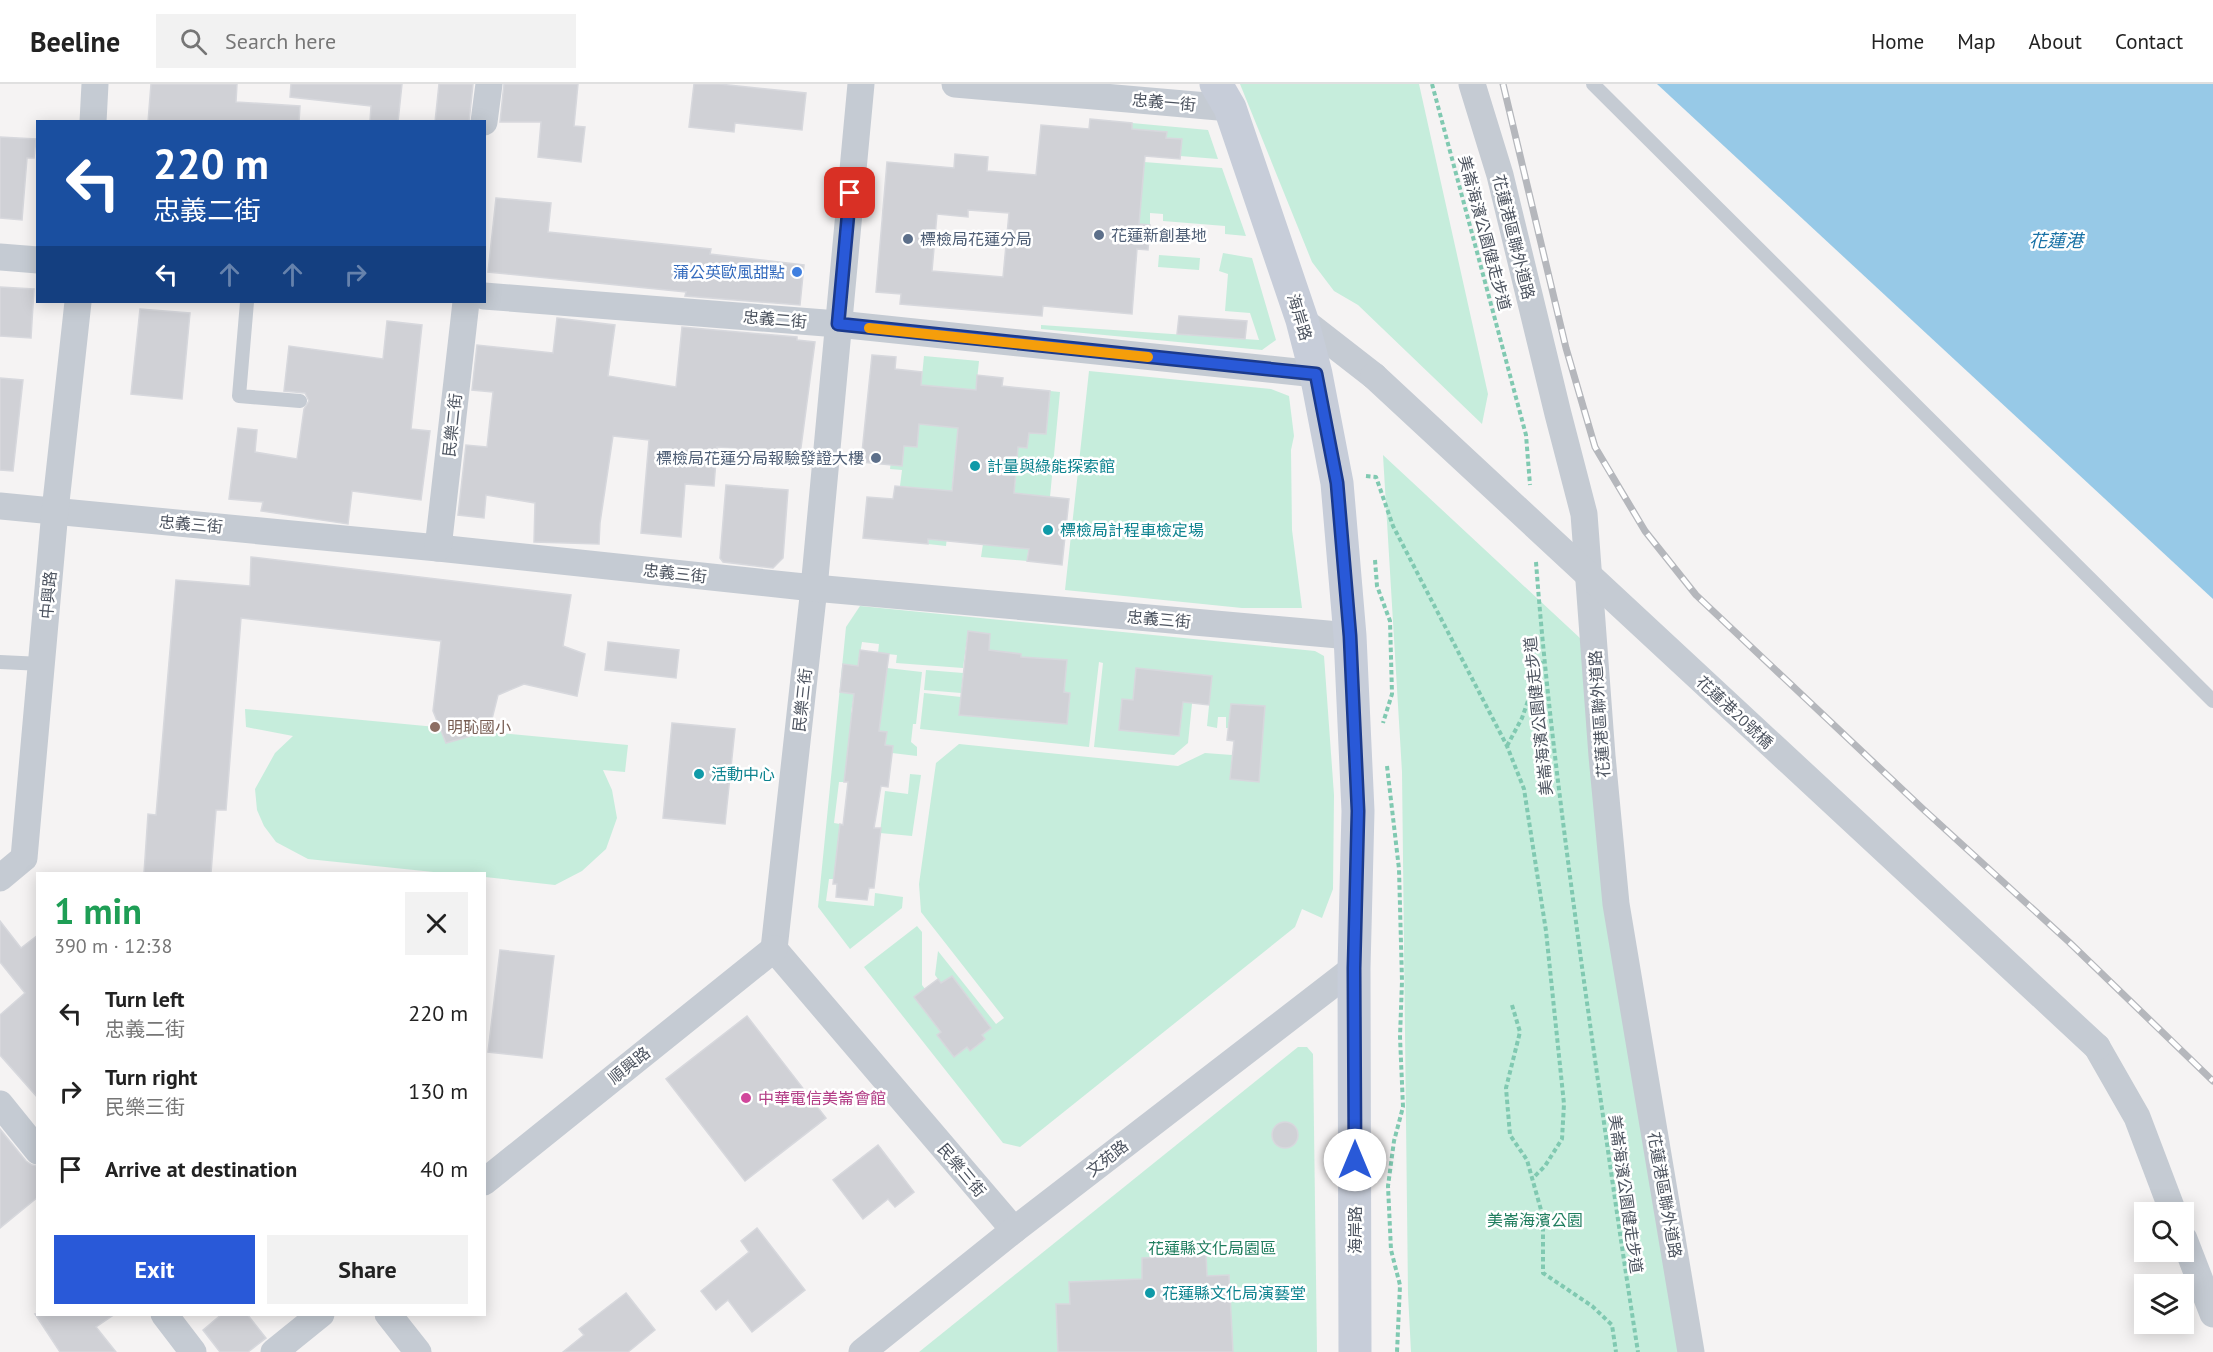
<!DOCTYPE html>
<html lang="en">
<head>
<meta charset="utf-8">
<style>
	:root { --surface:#fff; --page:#f2f2f2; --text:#222; --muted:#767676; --line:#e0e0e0; --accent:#2959d8 }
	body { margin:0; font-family:"PT Sans","Noto Sans TC",sans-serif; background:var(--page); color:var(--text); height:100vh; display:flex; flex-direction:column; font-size:22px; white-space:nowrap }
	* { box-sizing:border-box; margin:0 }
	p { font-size:20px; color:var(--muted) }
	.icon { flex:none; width:33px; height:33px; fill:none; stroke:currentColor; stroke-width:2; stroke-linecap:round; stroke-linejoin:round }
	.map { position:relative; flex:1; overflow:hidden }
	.drawer { position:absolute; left:36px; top:788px; width:450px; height:444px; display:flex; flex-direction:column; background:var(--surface); border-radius:0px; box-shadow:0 3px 15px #0003 }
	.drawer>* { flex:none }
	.guide { position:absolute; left:36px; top:36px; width:450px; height:183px; border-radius:0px; box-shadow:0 3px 15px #0003; background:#1a4fa0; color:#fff; overflow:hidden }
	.tools { position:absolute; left:2134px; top:1118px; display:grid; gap:12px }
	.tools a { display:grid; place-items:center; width:60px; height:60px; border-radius:0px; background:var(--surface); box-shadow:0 3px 15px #0003; font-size:30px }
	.pin { position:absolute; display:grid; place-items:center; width:51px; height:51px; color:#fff; margin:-26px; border-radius:12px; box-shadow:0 3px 9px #0006 }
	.me { position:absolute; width:66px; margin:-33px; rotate:0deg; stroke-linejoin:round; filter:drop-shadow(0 0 4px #0008) }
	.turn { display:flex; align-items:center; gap:21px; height:126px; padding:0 18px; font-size:27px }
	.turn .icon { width:78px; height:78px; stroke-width:2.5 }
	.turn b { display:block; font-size:42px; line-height:51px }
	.lanes { display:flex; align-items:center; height:57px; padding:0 18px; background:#0003; justify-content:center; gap:30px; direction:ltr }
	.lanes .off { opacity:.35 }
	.round { display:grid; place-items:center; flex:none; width:63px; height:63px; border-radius:0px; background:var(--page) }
	.overview { display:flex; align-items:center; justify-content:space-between; height:102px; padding:0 18px }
	h1 { font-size:36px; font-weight:700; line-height:45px; color:#1e9e55 }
	.button { display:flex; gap:12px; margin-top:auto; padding:12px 18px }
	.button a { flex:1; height:69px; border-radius:0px; background:var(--accent); color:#fff; font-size:24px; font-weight:700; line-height:69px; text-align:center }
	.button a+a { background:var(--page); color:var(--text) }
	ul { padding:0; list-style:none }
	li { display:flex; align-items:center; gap:18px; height:78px; padding:0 18px }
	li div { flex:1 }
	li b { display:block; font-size:22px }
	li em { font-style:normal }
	header { display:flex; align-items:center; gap:36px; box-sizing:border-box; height:84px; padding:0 30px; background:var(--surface); border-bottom:2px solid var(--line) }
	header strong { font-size:28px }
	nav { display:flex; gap:33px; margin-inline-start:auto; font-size:21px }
	.search { width:420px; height:54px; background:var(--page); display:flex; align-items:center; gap:15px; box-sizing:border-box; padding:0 21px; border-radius:0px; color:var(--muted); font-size:22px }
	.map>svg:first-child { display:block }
	.green { fill:#c6eddc }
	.water { fill:#97c9e7 }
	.building { fill:#d0d1d6; stroke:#d7d8dd; stroke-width:1.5; fill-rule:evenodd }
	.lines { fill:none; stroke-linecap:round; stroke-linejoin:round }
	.path { stroke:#80c9b1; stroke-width:4; stroke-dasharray:4.5 3; stroke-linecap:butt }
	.lane { stroke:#c5cbd3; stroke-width:14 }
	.street { stroke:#c5cbd3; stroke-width:27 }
	.secondary { stroke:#c7cdd9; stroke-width:33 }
	.rail-casing { stroke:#b5b7bc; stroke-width:7 }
	.rail { stroke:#fff; stroke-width:4.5; stroke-dasharray:14; stroke-linecap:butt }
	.street-bridge { stroke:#c5cbd3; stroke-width:27 }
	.route-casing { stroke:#1b3a8c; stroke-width:15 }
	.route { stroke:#2959d8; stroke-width:10 }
	.slow { stroke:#f59e0b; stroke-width:10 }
	.service-dot { fill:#5c6f8a; stroke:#fff; stroke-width:2 }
	.shop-dot { fill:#3f7fe0; stroke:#fff; stroke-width:2 }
	.culture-dot { fill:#0f9aa8; stroke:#fff; stroke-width:2 }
	.education-dot { fill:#8d6e63; stroke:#fff; stroke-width:2 }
	.hotel-dot { fill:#d1479c; stroke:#fff; stroke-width:2 }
	.labels { text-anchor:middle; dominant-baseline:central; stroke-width:5; stroke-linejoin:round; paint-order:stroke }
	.street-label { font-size:16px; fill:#4c535f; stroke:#fff }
	.service-label { font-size:16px; fill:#4e5e75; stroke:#fff; text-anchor:start }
	.shop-label { font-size:16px; fill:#366cbe; stroke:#fff; text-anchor:end }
	.culture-label { font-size:16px; fill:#0d838f; stroke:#fff; text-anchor:start }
	.education-label { font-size:16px; fill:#785e54; stroke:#fff; text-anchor:start }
	.hotel-label { font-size:16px; fill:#b23c85; stroke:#fff; text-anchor:start }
	.park-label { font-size:16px; fill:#1f7d5e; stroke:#fff }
	.water-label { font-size:18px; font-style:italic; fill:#1871a6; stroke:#fff }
</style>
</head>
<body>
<header>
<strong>Beeline</strong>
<div class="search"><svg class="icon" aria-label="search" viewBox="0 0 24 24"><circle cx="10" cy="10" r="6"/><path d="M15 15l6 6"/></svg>Search here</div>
<nav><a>Home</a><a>Map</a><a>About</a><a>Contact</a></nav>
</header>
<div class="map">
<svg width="2213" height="1268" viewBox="0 0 2213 1268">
	<rect width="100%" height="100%" fill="#f5f3f3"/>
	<g class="green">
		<path d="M1240,0H1419L1488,310L1482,340L1358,221L1334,207L1312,178Z"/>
		<path d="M1132,39L1208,46L1218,75L1180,72L1182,55L1166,54V48L1148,46L1131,51Z"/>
		<path d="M1144,78L1222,84L1246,152L1225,150V142L1163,137V130L1150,129V141L1139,140Z"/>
		<path d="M1223,169L1252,174L1276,256L1262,266L1041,245V241L1259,256L1250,229L1225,227L1228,190L1219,187Z"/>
		<path d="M1159,171L1200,174L1199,186L1158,183Z"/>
		<path d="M924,272L979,277L976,306L945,303L976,346L955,374L946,462L928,460L936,406L900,402L902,386L890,385L893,361L917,363L918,352H916Z"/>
		<path d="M1089,287L1271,305L1289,312L1294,352L1291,366L1292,446L1302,524H1242L1065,506Z"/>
		<path d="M1050,307L1060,308L1050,413L1034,411L1027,477L981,473L983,460L1011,441L1016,391L998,361L1027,364L1029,349L1045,350Z"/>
		<path d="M1383,371L1581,555L1685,1268H1411L1408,1210L1402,688Z"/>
		<path d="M860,522L1315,567L1324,572L1334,711L1333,805L1322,834L1302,825L1295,843L1020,1063L1003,1059L864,883L917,842L922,848V901L925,905L915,913L941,948L938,951L954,972L967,963L970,966L985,955L982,951L991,944L952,892L941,899L935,891L938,867L996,940L1004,934L921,828L919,800L936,679L959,660L1178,682L1205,669L1232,671L1230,695L1259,698L1265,622L1236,620L1235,633L1229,644H1226V633H1218L1217,644L1207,642L1212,592L1195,590L1188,659L1174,671L1094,663L1103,579L1099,578L1089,663L920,645L924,609L961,613L959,631L1003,635L1006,604L1019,588L1021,570L996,567L988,571L990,550L968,547L963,584L896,579L897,571L878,569L879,560L862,558L858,582L843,581L840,608L854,610L851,629L881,632L887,584L922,588L916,640H913L911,658L917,663V672L892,669L885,661L887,648L844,698H839L834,739L840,740L834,795H829L826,817L874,822L875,809L903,813L902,824L850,865L818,823L846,543Z"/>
		<path d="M926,586L963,589L961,609L924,606Z"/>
		<path d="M245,625L628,661L625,688L603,686L612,706L617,734L606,765L582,787L555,801L485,793L484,789H443L308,775L276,758L264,742L257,726L255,705L275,669L293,652L246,643Z"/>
		<path d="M910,690L921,691L912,752L880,749L885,707L908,710Z"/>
		<path d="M1298,963H1307L1313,970L1317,1268H919Z"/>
	</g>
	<path class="water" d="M1657,0H2213V515Z"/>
	<g class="building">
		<path d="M151,0H237L236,18L300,22L299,38H148Z"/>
		<path d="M291,0H402L398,38H370L371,22L290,13Z"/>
		<path d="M439,0H473L469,38H435Z"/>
		<path d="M504,0H578L574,42L585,43L581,78L538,73L541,38H500Z"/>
		<path d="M694,0H719L806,9L802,46L735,39L734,48L689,43Z"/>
		<path d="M1090,35L1132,39V45L1167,48L1166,54L1182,55L1180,75L1145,72L1139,140L1150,141L1148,166L1137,165L1132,230L1043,222L1042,232L900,220L901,210L876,208L887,78L954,84L955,70L988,73L987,87L1036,91L1041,41L1089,45ZM968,126L1009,129L1003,193L932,187L937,130L968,133Z"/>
		<path d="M0,53L36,55L34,74H27L22,136L0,134Z"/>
		<path d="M496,114L551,119L548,148L711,165L710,170L804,181L800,221L685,212L686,208L488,188Z"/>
		<path d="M0,203L34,205L31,254L0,252Z"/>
		<path d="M140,225L190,229L182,315L131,310Z"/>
		<path d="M1179,232L1247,237L1245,255L1177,250Z"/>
		<path d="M557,234L615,241L608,292L676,303L682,243L797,253V256L815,258L800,371L717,363L714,402L685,400L681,453L641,449L649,356L613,352L600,439L599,460L534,458L535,419L486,411L484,434L458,431L466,361L487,363L493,308L472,306L477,261L553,269Z"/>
		<path d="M387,237L422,241L411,345L430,347L421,416L352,407L348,440L261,427L263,418L229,415L238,344L257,346L255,368L297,375L304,325L309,317L305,309L284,307L289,262L383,275Z"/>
		<path d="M872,271L896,273L895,285L922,288L921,301L976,306L977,291L1003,294L1002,302L1050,307L1046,350L1029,349L1027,364L1018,363L1014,409L1069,415L1062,481L1027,477L1029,465L928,455V460L863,454L867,413L893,415L895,402L952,407L958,344L919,340L917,363L904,362L902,382L861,378Z"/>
		<path d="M0,294L23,296L13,387L0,386Z"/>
		<path d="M726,401L788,406L783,474L773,484L723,478L720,474Z"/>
		<path d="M251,473L571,511L563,562L585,570L577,612L524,600L498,611L489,647L446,659L433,627L441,557L241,534L226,726H216L211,789H144L148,730L156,731L176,496L250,502Z"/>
		<path d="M968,547L990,550L989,566L1021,570V573L1067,576L1064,608L1070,609L1067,640L959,631Z"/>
		<path d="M608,558L679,566L676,594L605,586Z"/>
		<path d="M860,566L889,570L879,647L887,648L885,661L893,662L888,703L881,702L874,744H881L874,804H869L867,816L836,813L837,800H833L840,740L843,741L848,698H844L854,610L840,608L843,580L858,582Z"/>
		<path d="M1136,584L1212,592L1209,621L1183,618L1179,652L1119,646L1122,615L1133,616Z"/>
		<path d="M1231,620L1265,622L1259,698L1230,695L1234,657L1227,656Z"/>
		<path d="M672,639L735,645L725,740L663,734Z"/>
		<path d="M0,837L21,864L38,851V1014L0,971V931L25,909L0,878Z"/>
		<path d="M500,866L554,872L542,974L488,968Z"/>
		<path d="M952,892L991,944L982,951L985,955L970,967L967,963L954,973L937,951L941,948L914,913L938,895L941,899Z"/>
		<path d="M747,932L826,1034L745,1097L666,995Z"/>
		<circle cx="1285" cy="1051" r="13"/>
		<path d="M0,1045L26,1077L32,1081L38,1082V1113L0,1144Z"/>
		<path d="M878,1061L914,1108L895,1123L888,1115L863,1135L833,1096Z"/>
		<path d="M757,1144L805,1206L752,1248L728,1216L716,1226L701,1207L749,1168L741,1157Z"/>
		<path d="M1206,1171L1207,1192L1229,1191L1233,1268H1058L1056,1220H1070L1069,1198L1142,1195V1174Z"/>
		<path d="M626,1209L655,1246L628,1268H563L584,1251L579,1245Z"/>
		<path d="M35,1230H115L96,1243L116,1268H60Z"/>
		<path d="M222,1230H247L266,1254L248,1268H220L203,1246Z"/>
	</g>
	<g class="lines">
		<g class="path">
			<path d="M1432,0L1526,351L1530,401"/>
			<path d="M1366,392L1376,393L1393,442L1507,662L1524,705L1546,847L1564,1020L1562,1055L1545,1082L1533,1094"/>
			<path d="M1375,476L1377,502L1390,537L1392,610L1383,639"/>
			<path d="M1536,478C1546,613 1564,748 1582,883C1600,1011 1618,1140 1638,1268"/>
			<path d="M1507,662L1522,634L1542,577"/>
			<path d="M1387,682L1399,785L1402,897L1400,953L1403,1023L1394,1057L1388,1102L1391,1166L1400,1201L1397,1268"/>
			<path d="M1512,921L1520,948L1506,1004L1510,1051L1527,1076L1543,1133V1189L1592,1222L1612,1241L1616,1268"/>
		</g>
		<g class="lane">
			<path d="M1593,0L2213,617"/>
			<path d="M247,218L239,312L300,317"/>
			<path d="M0,578L42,580"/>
		</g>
		<g class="street">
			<path d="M861,0L814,504L774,865L1014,1146"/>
			<path d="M955,0L1230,24"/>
			<path d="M1472,0L1500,91L1558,330L1584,430L1602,672L1616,820L1691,1268"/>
			<path d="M93,38L95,0"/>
			<path d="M484,38L489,0"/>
			<path d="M0,173L38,176"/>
			<path d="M484,212L838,240L1316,290"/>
			<path d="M1302,236L1374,292"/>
			<path d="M0,422L438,464L814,504L1350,552"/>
			<path d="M438,464L466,218"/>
			<path d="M0,794L24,774L55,427L78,218"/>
			<path d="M2097,963L2137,1033L2173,1128"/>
			<path d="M0,1020L38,1067"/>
			<path d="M484,1098L774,865"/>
			<path d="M2184,1155L2213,1230"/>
			<path d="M164,1230L193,1268"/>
			<path d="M388,1230L418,1268"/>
			<path d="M274,1268L321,1230"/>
			<path d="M862,1268L1014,1146L1354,884"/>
		</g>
		<path class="secondary" d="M1216,0L1230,24L1302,236L1316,290L1337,399L1350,552L1358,727L1354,884L1355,1268"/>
		<defs>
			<path id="rail" d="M1503,0L1566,264L1595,363L1645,447L1696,511L1923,725L2069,858L2213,997"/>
		</defs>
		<use href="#rail" class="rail-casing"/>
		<use href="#rail" class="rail"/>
		<path class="street-bridge" d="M1374,292L2097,963"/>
	</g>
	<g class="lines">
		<defs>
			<path id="route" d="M850,109L838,240L1316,290L1337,399L1350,552L1358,727L1354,884L1355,1076"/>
		</defs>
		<use href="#route" class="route-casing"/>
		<use href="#route" class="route"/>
		<path class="slow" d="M869,244L1148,273"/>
	</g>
	<g class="service-dot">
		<circle cx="1099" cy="151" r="6"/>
		<circle cx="908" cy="155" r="6"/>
		<circle cx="876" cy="374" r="6"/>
	</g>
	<circle class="shop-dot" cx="797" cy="188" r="6"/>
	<g class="culture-dot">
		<circle cx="975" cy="382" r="6"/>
		<circle cx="1048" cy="446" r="6"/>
		<circle cx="699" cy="690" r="6"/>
		<circle cx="1150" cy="1209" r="6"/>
	</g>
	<circle class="education-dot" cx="435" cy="643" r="6"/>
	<circle class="hotel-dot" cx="746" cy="1014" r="6"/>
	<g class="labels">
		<g class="street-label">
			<text transform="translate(1164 18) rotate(5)">忠義一街</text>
			<text transform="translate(1485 149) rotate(75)">美崙海濱公園健走步道</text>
			<text transform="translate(1514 153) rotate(76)">花蓮港區聯外道路</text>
			<text transform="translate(1300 233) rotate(73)">海岸路</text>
			<text transform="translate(775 235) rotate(5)">忠義二街</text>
			<text transform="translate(452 341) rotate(-84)">民樂二街</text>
			<text transform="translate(191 440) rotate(5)">忠義三街</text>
			<text transform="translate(675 489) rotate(6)">忠義三街</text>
			<text transform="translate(48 511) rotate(-85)">中興路</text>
			<text transform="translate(1159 535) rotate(5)">忠義三街</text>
			<text transform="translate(802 616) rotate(-84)">民樂三街</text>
			<text transform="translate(1735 628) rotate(43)">花蓮港20號橋</text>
			<text transform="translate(1599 630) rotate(-94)">花蓮港區聯外道路</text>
			<text transform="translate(1538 632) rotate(-96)">美崙海濱公園健走步道</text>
			<text transform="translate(629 981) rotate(-39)">順興路</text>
			<text transform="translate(1107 1074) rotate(-38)">文苑路</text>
			<text transform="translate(962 1086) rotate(50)">民樂三街</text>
			<text transform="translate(1626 1110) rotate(82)">美崙海濱公園健走步道</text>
			<text transform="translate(1665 1111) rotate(80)">花蓮港區聯外道路</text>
			<text transform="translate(1355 1146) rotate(-90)">海岸路</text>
		</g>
		<g class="service-label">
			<text x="1111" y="151">花蓮新創基地</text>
			<text x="920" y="155">標檢局花蓮分局</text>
			<text x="864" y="374" text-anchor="end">標檢局花蓮分局報驗發證大樓</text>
		</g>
		<g class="shop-label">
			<text x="785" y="188">蒲公英歐風甜點</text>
		</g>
		<g class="culture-label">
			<text x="987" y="382">計量與綠能探索館</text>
			<text x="1060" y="446">標檢局計程車檢定場</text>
			<text x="711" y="690">活動中心</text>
			<text x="1162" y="1209">花蓮縣文化局演藝堂</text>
		</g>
		<g class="education-label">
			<text x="447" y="643">明恥國小</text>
		</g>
		<g class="hotel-label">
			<text x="758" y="1014">中華電信美崙會館</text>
		</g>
		<g class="park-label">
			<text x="1535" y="1136">美崙海濱公園</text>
			<text x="1212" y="1164">花蓮縣文化局園區</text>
		</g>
		<g class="water-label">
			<text x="2056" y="156">花蓮港</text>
		</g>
	</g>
</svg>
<div class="tools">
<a><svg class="icon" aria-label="search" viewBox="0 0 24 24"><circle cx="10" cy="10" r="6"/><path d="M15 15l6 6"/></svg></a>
<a><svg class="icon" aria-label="layers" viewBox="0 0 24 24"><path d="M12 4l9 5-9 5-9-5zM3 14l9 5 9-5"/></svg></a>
</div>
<div class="pin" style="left:850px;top:109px;background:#d93025"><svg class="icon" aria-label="arrive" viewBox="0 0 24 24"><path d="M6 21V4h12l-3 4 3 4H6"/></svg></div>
<svg class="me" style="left:1355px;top:1076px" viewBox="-20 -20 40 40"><circle r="19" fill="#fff"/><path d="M0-13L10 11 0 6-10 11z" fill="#2959d8"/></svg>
<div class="guide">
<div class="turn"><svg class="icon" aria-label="left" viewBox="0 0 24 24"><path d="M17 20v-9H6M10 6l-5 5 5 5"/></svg><div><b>220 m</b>忠義二街</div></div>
<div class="lanes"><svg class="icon" aria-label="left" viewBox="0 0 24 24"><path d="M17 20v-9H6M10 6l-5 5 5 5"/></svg><svg class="icon off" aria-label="ahead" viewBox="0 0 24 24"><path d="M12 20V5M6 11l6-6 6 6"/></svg><svg class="icon off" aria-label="ahead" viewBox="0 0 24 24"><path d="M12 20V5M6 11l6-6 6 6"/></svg><svg class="icon off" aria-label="right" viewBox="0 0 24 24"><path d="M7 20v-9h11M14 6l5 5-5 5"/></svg></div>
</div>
<section class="drawer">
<div class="overview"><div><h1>1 min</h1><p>390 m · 12:38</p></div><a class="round"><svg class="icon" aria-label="close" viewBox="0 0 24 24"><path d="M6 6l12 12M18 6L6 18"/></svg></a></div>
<ul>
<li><svg class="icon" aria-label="left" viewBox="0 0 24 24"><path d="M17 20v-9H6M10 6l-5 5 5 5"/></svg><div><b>Turn left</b><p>忠義二街</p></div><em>220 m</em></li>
<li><svg class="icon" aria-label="right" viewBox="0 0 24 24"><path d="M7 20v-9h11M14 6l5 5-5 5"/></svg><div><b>Turn right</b><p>民樂三街</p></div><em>130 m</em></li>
<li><svg class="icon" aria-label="arrive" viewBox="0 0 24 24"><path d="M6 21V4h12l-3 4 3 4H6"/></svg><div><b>Arrive at destination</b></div><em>40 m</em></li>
</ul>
<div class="button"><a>Exit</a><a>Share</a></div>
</section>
</div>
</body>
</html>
